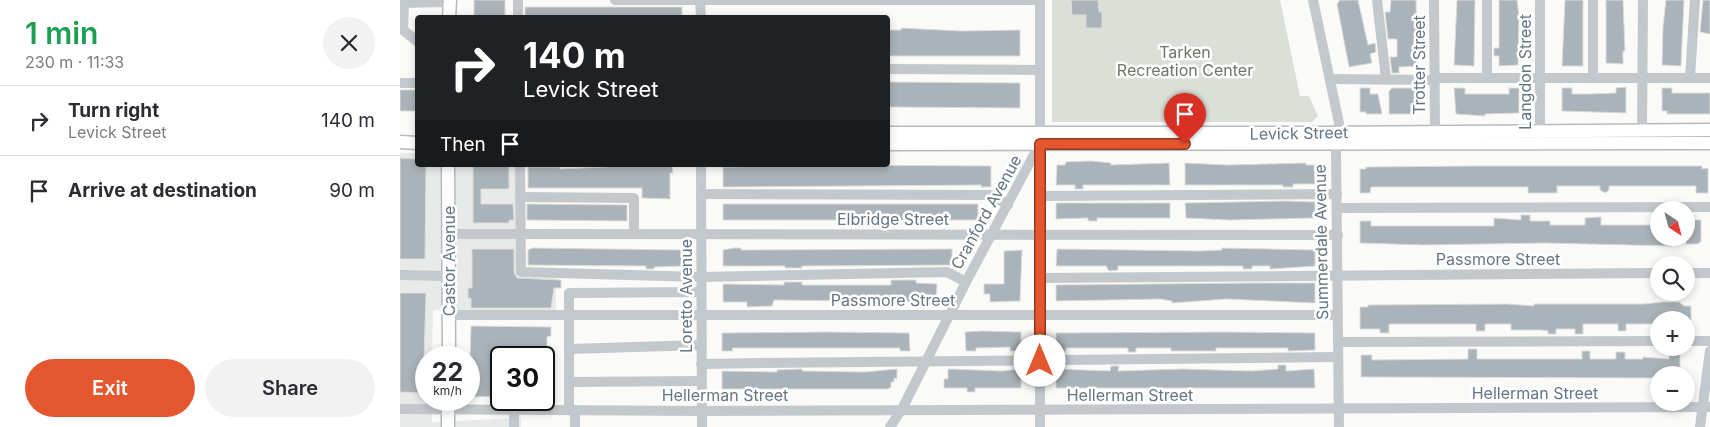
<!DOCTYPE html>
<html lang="en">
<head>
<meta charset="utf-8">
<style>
	:root { --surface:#fff; --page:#f2f2f3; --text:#2b2b33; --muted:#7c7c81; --line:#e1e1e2; --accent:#e4572e }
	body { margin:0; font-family:Inter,sans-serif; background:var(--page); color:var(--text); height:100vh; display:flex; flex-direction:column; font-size:19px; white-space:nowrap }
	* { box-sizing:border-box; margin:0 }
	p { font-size:16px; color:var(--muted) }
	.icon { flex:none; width:28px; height:28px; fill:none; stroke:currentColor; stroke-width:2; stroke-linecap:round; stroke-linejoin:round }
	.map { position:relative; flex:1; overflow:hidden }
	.side { display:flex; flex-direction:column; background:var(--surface); width:400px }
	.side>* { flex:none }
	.banner { position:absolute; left:15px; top:15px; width:475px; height:152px; border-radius:5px; box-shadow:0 2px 8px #0003; background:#202124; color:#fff; overflow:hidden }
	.needle { width:32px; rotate:144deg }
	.buttons { position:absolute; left:1250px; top:201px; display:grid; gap:10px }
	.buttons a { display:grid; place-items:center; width:45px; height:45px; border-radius:50%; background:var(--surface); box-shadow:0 2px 8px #0003; font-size:25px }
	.speed { position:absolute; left:15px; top:346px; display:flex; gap:10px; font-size:25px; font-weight:700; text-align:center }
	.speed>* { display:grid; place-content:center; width:65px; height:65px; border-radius:50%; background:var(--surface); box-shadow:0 2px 8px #0003; line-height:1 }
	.speed small { font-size:12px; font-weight:400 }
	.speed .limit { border:2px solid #111; border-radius:8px; background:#fff; color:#111 }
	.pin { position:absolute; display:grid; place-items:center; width:42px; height:42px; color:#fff; margin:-51px -21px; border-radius:50% 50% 50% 0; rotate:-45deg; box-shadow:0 0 5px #0007 }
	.pin .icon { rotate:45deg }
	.me { position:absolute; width:55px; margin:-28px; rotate:0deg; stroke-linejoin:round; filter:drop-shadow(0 0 4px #0008) }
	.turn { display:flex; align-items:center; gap:18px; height:105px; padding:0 25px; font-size:22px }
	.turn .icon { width:65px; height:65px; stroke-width:2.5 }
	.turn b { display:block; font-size:35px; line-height:42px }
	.then { display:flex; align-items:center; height:48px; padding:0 25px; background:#0003; gap:10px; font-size:19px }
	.round { display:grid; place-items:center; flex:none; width:52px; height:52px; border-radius:26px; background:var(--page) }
	.overview { display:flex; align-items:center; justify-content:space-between; height:85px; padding:0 25px }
	h1 { font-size:30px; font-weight:600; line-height:38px; color:#1e9e55 }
	.button { display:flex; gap:10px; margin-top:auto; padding:10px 25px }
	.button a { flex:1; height:58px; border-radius:30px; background:var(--accent); color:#fff; font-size:20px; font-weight:600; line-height:58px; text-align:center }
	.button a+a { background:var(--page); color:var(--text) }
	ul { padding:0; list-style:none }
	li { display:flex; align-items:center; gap:15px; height:70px; padding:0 25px; border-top:1px solid var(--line) }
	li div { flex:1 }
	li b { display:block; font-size:19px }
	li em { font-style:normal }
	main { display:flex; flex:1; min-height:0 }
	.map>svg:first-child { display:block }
	.built { fill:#e8e9e9 }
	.green { fill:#dadfd7 }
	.building { fill:#aab3b9; stroke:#dcdcda }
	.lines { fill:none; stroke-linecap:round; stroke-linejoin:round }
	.major-casing { stroke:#b5babe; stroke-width:15 }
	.minor { stroke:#c3c8cc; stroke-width:10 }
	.major { stroke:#fff; stroke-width:12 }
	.route-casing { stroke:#94391e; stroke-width:12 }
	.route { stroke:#e4572e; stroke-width:9 }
	.labels { text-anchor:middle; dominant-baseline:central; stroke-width:5; stroke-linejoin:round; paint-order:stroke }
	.park-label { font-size:16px; fill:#687a64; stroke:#fff }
	.street-label { font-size:16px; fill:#657683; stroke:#fff }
</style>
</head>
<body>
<main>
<section class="side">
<div class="overview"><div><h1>1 min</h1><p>230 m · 11:33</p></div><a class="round"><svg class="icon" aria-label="close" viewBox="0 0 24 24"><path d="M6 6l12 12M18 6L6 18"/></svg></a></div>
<ul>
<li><svg class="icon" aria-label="right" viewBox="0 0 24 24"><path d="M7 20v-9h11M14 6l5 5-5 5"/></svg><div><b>Turn right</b><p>Levick Street</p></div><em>140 m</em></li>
<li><svg class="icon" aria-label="arrive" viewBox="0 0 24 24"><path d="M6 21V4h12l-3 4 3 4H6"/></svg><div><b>Arrive at destination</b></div><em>90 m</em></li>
</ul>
<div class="button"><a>Exit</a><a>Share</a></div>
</section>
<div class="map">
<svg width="1310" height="427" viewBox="0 0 1310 427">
	<rect width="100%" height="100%" fill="#fafaf8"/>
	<path class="built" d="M0,153H17L18,165H117L118,277L156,278V310H33L32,357L26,358V400H32V422L121,418V427H0Z"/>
	<path class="green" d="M652,0H880L900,96H909L918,116L912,122H652Z"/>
	<g class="building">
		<rect x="74" y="0" width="31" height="18"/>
		<path d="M671,0H698L699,12H702V28H686V15H672Z"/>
		<path d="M940,0H958L968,45L975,43L976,52L970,54L972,63L949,67L937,4Z"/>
		<path d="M991,0H1016L1017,66L999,67V73H992L990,57H997V39H988L985,12H990Z"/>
		<path d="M1057,0H1075L1074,66L1054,65Z"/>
		<path d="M1099,0H1117L1119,16L1118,65L1099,66V56H1094V48H1099Z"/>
		<path d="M1165,0H1183V66H1162Z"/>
		<path d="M1206,0H1223L1225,51H1223V64L1206,63Z"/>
		<path d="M1266,0H1284L1281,66L1262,65L1263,27Z"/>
		<path d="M1303,0H1310V34L1300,32Z"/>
		<rect x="125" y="7" width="157" height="11"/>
		<path d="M501,28L561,31L620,30V56H488V30H501Z"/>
		<path d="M488,82L620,83V108L488,107Z"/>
		<path d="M1226,87V113L1162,111V88H1172V94H1189L1216,93V88Z"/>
		<path d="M960,88H970V94H978L982,114H966V112H960Z"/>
		<path d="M992,88H1016V112H1011V114H989V91Z"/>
		<path d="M1054,88H1065V94H1109V88H1119V113L1085,114V116L1056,114Z"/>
		<path d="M1262,88H1272V93H1310V114H1267V111H1262Z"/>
		<path d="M0,90H18L16,111H0Z"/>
		<path d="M0,158L18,159V165H26L25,259H0Z"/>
		<path d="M691,161L711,163V165L769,163L770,185H683V189H675V185H656L657,165H665L666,162Z"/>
		<path d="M785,163L828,165L906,163V165H914L915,184H893V187H883V185H785Z"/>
		<path d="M73,165H109V189H81V204H113L114,220H109V223H73Z"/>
		<path d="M245,165H272L273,173H270V199L242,198V188H128V167H160V169Z"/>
		<path d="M439,165L591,166V187H581V185L323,187V167Z"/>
		<path d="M1073,166H1302V169L1308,168V193H1296V186H1209V190L1205,193L1200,190V186H1157V193H1128V187H971L970,193H960V169H966V167Z"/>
		<path d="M884,201L915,202V218L829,220L786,218L785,203Z"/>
		<path d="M656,203H770V218H697V221H688V218L656,219Z"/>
		<path d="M127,204L227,205V221L127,220Z"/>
		<rect x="323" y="204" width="255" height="16"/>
		<path d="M1121,215H1130V221H1150V225H1185V218L1201,217V225H1259V238H1272V246L1145,243L1024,245L960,243V221H971V226H1094V218L1121,220Z"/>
		<path d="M1290,220H1301V242L1297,244H1286V221Z"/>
		<path d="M133,248L281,250L282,266L254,267V269H246V266L128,265V250Z"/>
		<path d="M333,248H341V250L552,249V265L402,266V268H385V266H323V250Z"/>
		<path d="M822,248L915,250V266L870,269V266H852V269H843V266H718V270L709,271L706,266H656L657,249L801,251L822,250Z"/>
		<path d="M72,249H114V272L117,278L161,280V288H154L151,308H71V298H68V288H72Z"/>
		<path d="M622,250L620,301L590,302V294H584V284H604V251Z"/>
		<path d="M491,280H516V283L537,284L536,302L374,300L372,306L347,307V302H323V284L384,285V282H402V285H491Z"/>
		<path d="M852,283H915V303L826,299L772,303V301L760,299L656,301V285Z"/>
		<path d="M0,293H26L23,393L0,392Z"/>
		<path d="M1262,302H1279L1284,306H1291V320H1259V324H1226V331H1218V324H1183V334H1175V329H1156V334H1148V331L1141,330H1111V324H1085V331H1076V324H989V333H980V329H960V307H968V305L1108,304L1134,306V304H1244Z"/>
		<path d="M71,326L151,327V336L147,337V358H101V396L69,397Z"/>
		<path d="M582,331L621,332V351H610V347L576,348V351H566L565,332Z"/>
		<path d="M427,332L509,333L510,351H500V348H332L333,351H322V333Z"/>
		<path d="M826,332L915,333V350L888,351V348H816V351H771V348H736V352H728V348H666V351H656V333Z"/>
		<path d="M1068,349H1077V359H1182V351H1190V359H1216V352H1225V359H1243V357L1269,359V354H1280V375H1259L1251,378L961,377V355H972V360L1068,359Z"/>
		<path d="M878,365H886V371L914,369L915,388H656V369L710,371L711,366H719L718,371L782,369L852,371L878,369Z"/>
		<path d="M402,369V371L465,372L497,369V379L494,378V382H491V387L488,389H322V371L377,372V370Z"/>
		<path d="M548,369L602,371L621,369V388H575V392H567V388H544V379H548Z"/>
	</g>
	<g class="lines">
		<defs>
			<g id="major">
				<path d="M49,18L50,0"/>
				<path d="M488,133H921L1310,130"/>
				<path d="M0,142L18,143"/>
				<path d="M488,144L1310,143"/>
				<path d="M48,165L49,358"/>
				<path d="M48,427V400"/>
			</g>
		</defs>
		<use href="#major" class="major-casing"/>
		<g class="minor">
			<path d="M215,0H640V427"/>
			<path d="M300,0L301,18"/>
			<path d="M913,0L939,123L936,152L939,427"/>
			<path d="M977,0L986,79"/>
			<path d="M1034,0L1035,131"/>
			<path d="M0,3L50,2"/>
			<path d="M4,3L3,30L18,42"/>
			<path d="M118,18V0"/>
			<path d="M488,69L640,70"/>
			<path d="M1034,78H1310"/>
			<path d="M1087,78V0"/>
			<path d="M1193,78V0"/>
			<path d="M1290,78L1295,0"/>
			<path d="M930,79L1034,80"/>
			<path d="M0,83H18"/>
			<path d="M1242,131L1243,0"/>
			<path d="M1140,139V0"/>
			<path d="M120,165L121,272L301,277L547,272L566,282"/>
			<path d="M301,165L302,427"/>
			<path d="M301,194L591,195L608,205"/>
			<path d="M640,196L937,194"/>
			<path d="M120,197L234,198V234"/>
			<path d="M937,208L1310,207"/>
			<path d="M49,234L938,235"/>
			<path d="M1286,273H1310"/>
			<path d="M0,275L49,276"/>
			<path d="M640,278L1259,273"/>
			<path d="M49,315H937"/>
			<path d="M1286,341H1310"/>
			<path d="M938,342L1259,341"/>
			<path d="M169,349L301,345"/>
			<path d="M301,364C513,360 725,359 938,357"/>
			<path d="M169,382L301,381"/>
			<path d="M0,409L302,411L1310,407"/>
			<path d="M114,410V427"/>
			<path d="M169,410V293L301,292"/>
			<path d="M175,410V427"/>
			<path d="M490,427L502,409L566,282L638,147"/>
			<path d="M1300,427L1310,351"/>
		</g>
		<use href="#major" class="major"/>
	</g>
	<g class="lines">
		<defs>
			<path id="route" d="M640,361V144H785"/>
		</defs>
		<use href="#route" class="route-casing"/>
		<use href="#route" class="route"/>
	</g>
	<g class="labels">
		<g class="park-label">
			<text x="785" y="52">Tarken<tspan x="785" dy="18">Recreation Center</tspan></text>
		</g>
		<g class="street-label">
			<text transform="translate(1019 65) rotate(-90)">Trotter Street</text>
			<text transform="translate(1125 72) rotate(-90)">Langdon Street</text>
			<text transform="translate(899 133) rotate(-1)">Levick Street</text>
			<text transform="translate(586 212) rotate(-61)">Cranford Avenue</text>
			<text x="493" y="219">Elbridge Street</text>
			<text transform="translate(921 242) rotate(-91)">Summerdale Avenue</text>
			<text x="1098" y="259">Passmore Street</text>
			<text transform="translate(49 261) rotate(-90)">Castor Avenue</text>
			<text transform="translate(286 296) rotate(-90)">Loretto Avenue</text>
			<text x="493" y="300">Passmore Street</text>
			<text x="1135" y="393">Hellerman Street</text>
			<text x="325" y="395">Hellerman Street</text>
			<text x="730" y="395">Hellerman Street</text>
		</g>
	</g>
</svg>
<div class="buttons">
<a><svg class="needle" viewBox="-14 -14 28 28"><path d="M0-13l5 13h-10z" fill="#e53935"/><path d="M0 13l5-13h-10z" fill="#7c7c81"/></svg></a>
<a><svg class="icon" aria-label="search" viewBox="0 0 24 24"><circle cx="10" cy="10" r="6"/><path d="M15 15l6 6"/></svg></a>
<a>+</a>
<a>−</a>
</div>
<div class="speed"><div>22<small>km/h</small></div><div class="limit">30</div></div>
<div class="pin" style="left:785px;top:144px;background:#d93025"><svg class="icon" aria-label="arrive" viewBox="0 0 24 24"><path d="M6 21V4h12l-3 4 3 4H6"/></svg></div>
<svg class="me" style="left:640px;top:361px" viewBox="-20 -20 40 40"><circle r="19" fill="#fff"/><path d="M0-13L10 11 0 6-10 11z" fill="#e4572e"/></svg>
<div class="banner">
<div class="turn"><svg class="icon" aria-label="right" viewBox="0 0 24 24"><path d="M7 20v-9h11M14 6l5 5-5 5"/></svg><div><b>140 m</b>Levick Street</div></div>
<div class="then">Then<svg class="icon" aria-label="arrive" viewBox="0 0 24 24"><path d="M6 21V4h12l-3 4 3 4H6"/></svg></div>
</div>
</div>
</main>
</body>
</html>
